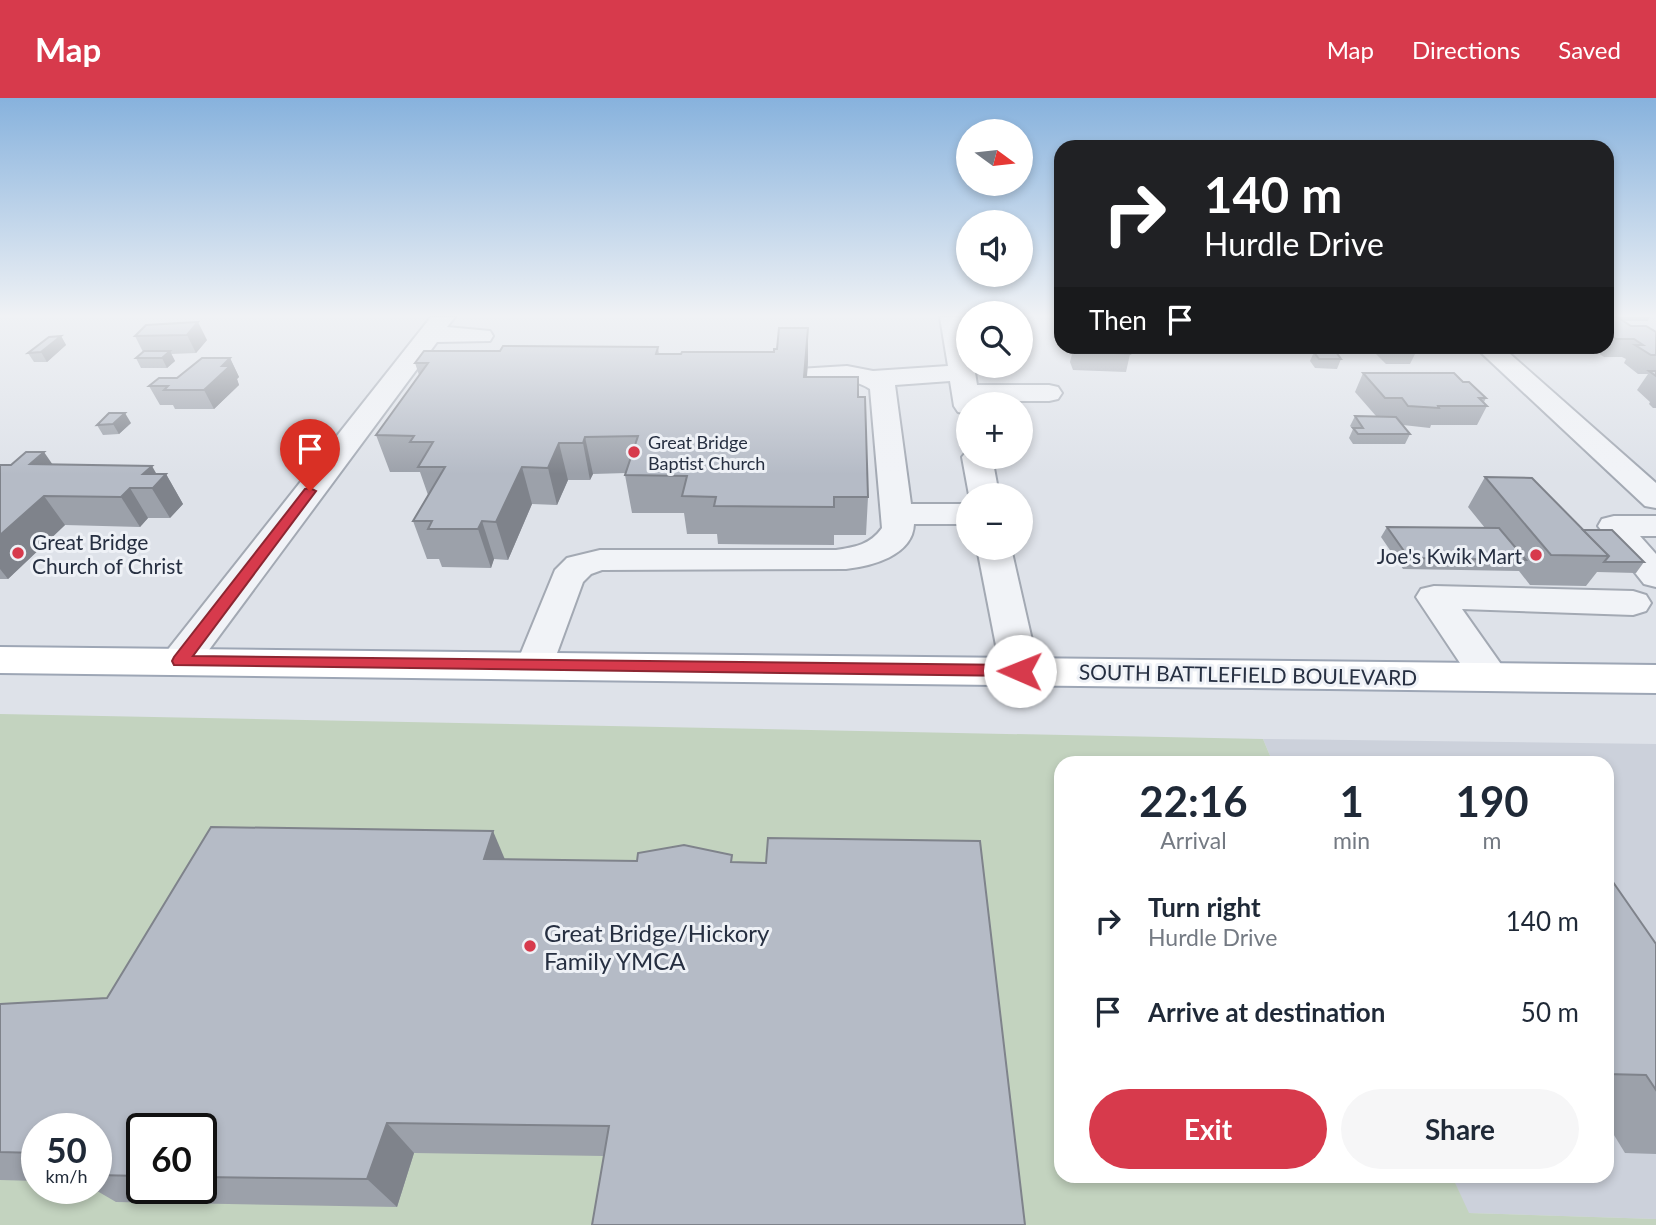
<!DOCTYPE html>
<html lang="en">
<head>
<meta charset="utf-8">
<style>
	:root { --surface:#fff; --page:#f6f6f7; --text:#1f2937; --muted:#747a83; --accent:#d73a4c }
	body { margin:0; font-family:Lato,sans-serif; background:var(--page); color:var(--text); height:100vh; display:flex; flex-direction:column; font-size:26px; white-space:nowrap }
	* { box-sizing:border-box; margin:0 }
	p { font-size:23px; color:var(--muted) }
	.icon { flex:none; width:38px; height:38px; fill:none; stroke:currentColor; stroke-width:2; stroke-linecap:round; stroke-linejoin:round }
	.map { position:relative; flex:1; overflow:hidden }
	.details { position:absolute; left:1054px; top:658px; width:560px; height:427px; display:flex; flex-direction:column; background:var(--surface); border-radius:21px; box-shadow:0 4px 10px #0003 }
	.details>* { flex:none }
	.banner { position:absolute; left:1054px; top:42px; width:560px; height:214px; border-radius:21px; box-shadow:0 4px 10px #0003; background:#202124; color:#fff; overflow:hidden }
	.needle { width:46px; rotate:105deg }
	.tools { position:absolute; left:956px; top:21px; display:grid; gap:14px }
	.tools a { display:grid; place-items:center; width:77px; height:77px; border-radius:50%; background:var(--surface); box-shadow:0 4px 10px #0003; font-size:35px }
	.speed { position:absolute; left:21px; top:1015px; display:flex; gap:14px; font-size:35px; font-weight:700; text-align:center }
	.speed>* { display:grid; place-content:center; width:91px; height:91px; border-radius:50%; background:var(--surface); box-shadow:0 4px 10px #0003; line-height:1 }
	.speed small { font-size:18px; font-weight:400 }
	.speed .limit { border:4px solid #111; border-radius:10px; background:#fff; color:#111 }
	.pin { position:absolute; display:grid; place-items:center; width:60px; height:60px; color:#fff; margin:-72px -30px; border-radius:50% 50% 50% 0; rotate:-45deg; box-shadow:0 0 7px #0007 }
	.pin .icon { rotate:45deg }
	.me { position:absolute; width:77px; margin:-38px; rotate:271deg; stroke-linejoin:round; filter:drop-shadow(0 0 5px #0008) }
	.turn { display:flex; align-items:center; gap:24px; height:147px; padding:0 35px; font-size:32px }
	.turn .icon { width:91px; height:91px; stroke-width:2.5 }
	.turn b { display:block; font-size:49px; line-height:60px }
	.then { display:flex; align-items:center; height:66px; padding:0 35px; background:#0003; gap:14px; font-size:26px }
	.eta { display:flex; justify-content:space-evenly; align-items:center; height:119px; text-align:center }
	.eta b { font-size:42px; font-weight:700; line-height:49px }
	.cta { display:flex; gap:14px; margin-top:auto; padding:14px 35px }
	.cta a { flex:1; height:80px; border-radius:42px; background:var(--accent); color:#fff; font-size:28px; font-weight:700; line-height:80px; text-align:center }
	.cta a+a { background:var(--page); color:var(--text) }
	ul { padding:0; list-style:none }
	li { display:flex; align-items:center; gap:21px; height:91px; padding:0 35px }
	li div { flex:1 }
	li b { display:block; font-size:26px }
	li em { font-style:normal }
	header { display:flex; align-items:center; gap:42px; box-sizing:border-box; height:98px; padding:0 35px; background:var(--accent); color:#fff }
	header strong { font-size:33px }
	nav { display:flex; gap:38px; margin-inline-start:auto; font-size:24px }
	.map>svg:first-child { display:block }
	.built { fill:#ccd1db }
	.green { fill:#c3d3bf; fill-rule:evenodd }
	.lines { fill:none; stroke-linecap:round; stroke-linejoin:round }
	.minor-casing { stroke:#a3a9b3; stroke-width:4 }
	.major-casing { stroke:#9da6b5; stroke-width:4 }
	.minor { fill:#f1f3f7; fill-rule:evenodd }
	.major { fill:#fff; fill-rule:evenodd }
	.wall { fill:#9ca1aa; fill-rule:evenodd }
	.shaded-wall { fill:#7f838b }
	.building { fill:#b5bbc6; stroke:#7f838b; stroke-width:2 }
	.route { fill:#d73a4c; stroke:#8c2631; stroke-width:2 }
	.poi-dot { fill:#d73a4c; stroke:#eef1f6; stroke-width:2.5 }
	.labels { text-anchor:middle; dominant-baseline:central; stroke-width:6; stroke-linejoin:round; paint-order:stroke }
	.far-poi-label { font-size:18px; fill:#262f41; stroke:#eef1f6; text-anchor:start }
	.poi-label { font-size:21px; fill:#262f41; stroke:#eef1f6; text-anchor:start }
	.street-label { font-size:21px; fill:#262f41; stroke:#eef1f6 }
	.near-poi-label { font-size:24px; fill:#262f41; stroke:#eef1f6; text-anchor:start }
</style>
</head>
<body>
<header>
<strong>Map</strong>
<nav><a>Map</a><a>Directions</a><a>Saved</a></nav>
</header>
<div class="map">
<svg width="1656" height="1127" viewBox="0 0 1656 1127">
	<rect width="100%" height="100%" fill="#dee2e9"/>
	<path class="built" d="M1263,641L1656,646V1121L1468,1115L1452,1078H1606V665H1273Z"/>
	<path class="green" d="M0,616L1263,641L1273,665H1060V1078H1452L1469,1115L1656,1121V1127H0ZM37,1031H96V1090H37ZM142,1031H201V1090H142Z"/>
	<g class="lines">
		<defs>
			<g id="minor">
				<path d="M431,219H455L447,229L490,233L493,238L490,243L437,244L194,572L180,576L166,572L161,563L166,554Z"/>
				<path d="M940,219H964L968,239V268H974L977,287H1049L1058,289L1062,295L1058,301L1049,303H981V306H968V316L958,314L954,308L950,283L895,287L911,406H968V426H914C913,458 871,468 846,471L602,472L591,476L583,484L549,577L535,580L521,577L516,567L555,472L567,460L600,452H836C855,449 870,447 882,430L870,291C849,276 821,288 798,283L794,277L798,271L847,268L873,273L948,268Z"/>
				<path d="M1474,248H1501L1656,385V410L1645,408Z"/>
				<path d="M968,352V359H992L999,397H969L962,359Z"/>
				<path d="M1614,418H1656V438H1640L1656,456V489L1644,486L1598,428L1602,421Z"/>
				<path d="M977,450H1011L1039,573L1034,583L1020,587L1006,583L1001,573Z"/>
				<path d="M1434,488L1633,493L1646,497L1651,505L1646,513L1633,517L1462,511L1510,579L1504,589L1490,593L1476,589L1416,499L1421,491Z"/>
			</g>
			<path id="major" d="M0,549L1656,567V595L0,575Z"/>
		</defs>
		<use href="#minor" class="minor-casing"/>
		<use href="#major" class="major-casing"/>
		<use href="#minor" class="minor"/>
		<use href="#major" class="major"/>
	</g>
	<g class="wall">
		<path d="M1606,219H1650L1648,223H1624L1656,257V310H1653L1649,306L1650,304L1637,292L1648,276H1638L1624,265L1626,261L1622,259H1604L1588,248H1606Z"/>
		<path d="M146,227L207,242L196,255L171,256L175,263L167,270H141L136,260L143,254L135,238Z"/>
		<path d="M808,230V263L807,279L858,299L868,399L866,437H834V447L718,446L717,436H687L684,415H632L625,377L626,375L593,376L590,382H568L557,407L532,406L508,462L494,461L491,470L442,469L439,461H427L413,423L428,397L420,374H390L376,337L419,277L415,265L500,253L658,249L659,256L774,254Z"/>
		<path d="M61,238L66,247L47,264H34L28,255Z"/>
		<path d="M1072,248H1127L1130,256L1126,274L1073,272L1070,264L1073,252Z"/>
		<path d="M1344,248H1419L1410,266H1386L1376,256H1351Z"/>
		<path d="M1314,254L1341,261L1337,271L1315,270L1310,263Z"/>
		<path d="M230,260L239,279L237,281L239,287L214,311H175L173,307H160L149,288L177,280Z"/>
		<path d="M1363,275L1463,284L1486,300L1484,304L1487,308L1477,327H1431L1430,330L1403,327L1410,336L1405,346H1353L1349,340L1353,331L1350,328L1355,318H1376L1355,294Z"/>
		<path d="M131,325L119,336L103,337L97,327Z"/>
		<path d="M0,367H53L166,376L183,406L170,420H148L140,429L65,427L8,481H0Z"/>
		<path d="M1485,379L1583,432L1644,464L1636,475L1597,474L1586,488L1530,487L1519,473L1403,471L1381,439L1387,429L1485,430L1468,409Z"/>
		<path d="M980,743L604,1058L414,1055L397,1109L116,1104L92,1090H96V1031H37V1083L0,1082V906L107,900L505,761L766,765ZM142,1031H201V1090H142Z"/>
		<path d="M1606,774L1656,846V1056L1625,1055L1606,1024Z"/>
	</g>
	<g class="shaded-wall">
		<path d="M198,224L207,242L196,255L187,237Z"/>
		<path d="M808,230V263L804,314V279Z"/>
		<path d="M61,238L66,247L47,264L41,254Z"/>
		<path d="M170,253L175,263L167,270L162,260Z"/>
		<path d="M230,260L239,279L237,281L239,287L214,311L204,292L222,268Z"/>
		<path d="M125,315L131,325L119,336L113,326Z"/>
		<path d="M585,339L593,376L590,382L583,345Z"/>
		<path d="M559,345L568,382L557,407L548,370Z"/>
		<path d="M44,354L64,383L30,366Z"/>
		<path d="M152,368L160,382L166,376L183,406L170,420L143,376Z"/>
		<path d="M522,369L532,406L508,462L496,424Z"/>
		<path d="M130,390L148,420L140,429L121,399Z"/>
		<path d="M44,398L65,427L8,481L0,471V437Z"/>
		<path d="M482,423L494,461L491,470L478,431Z"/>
		<path d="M493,733L509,771L484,761Z"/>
		<path d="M387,1025L414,1055L397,1109L367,1081Z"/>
	</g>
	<g class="building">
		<path d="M1606,219H1617L1631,228H1646L1656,234V257H1651L1635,247H1643L1634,241H1616L1606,235Z"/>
		<path d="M198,224L187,237L135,238L146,227Z"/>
		<path d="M779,230H808L804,279H858V299H865L868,399H834V409L714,408L716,399L682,398L687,378L625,377L638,338L585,339L583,345H559L548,370L522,369L496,424L482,423L478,431H428L432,423H413L445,369H418L433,344H410L414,338L376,337L428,265H415L424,253H500L503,248L658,249L656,256H681L682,254H774V251H777Z"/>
		<path d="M61,238L41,254L28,255L49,239Z"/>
		<path d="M1075,248H1127L1130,256L1077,253Z"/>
		<path d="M144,253H170L162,260H136Z"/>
		<path d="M1314,254H1336L1341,261H1319Z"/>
		<path d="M202,260H230L222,268H230L204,292H164L168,288H149L159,280H177Z"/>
		<path d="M1649,273H1656V278Z"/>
		<path d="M1363,275H1454L1463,284H1469L1486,300H1479L1487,308H1438L1439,310L1408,308L1402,300H1385Z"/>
		<path d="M109,315H125L113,326L97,327Z"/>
		<path d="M1355,318L1396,319L1410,336H1358L1353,330H1363Z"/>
		<path d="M26,354H44L30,366L152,368L143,376H166L153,390H130L121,399L44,398L0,437V367H11Z"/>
		<path d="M1485,379L1532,380L1609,458L1551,457Z"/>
		<path d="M1387,429L1499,430L1526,462L1409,460Z"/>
		<path d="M1583,432H1612L1644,464H1604L1609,458Z"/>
		<path d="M211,729L493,733L484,761L637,763L638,755L684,747L732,757L731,764L766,765L768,740L980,743L1025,1127H592L609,1028L387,1025L367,1081L201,1079V1031H142V1078L96,1077V1031H37V1055L0,1054V906L107,900Z"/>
		<path d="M1606,774L1656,846V992L1646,977L1606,976Z"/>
	</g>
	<linearGradient id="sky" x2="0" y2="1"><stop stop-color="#87b2dd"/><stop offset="0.58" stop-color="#f0f2f5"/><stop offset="1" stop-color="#f0f2f5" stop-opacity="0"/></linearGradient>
	<rect width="1656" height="376" fill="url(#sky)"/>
	<path class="route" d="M310,390L316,393L193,558L1020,567L1028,573L1020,578L174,567L172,563L174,559L305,391Z"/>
	<g class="poi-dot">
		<circle cx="634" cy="354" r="7"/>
		<circle cx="18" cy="455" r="7"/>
		<circle cx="1536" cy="457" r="7"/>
		<circle cx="530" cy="848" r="7"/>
	</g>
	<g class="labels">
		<g class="far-poi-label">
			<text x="648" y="344">Great Bridge<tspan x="648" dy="21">Baptist Church</tspan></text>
		</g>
		<g class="poi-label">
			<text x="32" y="443">Great Bridge<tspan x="32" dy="24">Church of Christ</tspan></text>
			<text x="1522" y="457" text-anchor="end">Joe's Kwik Mart</text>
		</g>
		<g class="street-label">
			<text transform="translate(1248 576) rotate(1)">SOUTH BATTLEFIELD BOULEVARD</text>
		</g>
		<g class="near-poi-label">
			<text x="544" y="834">Great Bridge/Hickory<tspan x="544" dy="28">Family YMCA</tspan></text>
		</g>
	</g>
</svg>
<div class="tools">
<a><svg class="needle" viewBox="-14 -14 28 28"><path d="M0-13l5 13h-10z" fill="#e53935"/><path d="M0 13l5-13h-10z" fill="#747a83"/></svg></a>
<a><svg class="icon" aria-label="sound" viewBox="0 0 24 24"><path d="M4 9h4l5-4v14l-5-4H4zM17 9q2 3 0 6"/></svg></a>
<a><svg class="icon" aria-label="search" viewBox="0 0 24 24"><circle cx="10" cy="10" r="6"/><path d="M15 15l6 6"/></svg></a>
<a>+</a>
<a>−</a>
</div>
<div class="speed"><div>50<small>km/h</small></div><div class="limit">60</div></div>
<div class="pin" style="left:310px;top:393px;background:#d93025"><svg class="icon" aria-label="arrive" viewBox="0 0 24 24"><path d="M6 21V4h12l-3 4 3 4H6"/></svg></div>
<svg class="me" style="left:1020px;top:573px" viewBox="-20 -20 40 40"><circle r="19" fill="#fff"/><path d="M0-13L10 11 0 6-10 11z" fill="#d73a4c"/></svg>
<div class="banner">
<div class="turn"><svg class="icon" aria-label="right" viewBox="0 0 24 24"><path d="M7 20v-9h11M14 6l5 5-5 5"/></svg><div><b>140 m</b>Hurdle Drive</div></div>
<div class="then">Then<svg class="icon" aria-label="arrive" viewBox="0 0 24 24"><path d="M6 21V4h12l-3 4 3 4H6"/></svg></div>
</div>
<section class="details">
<div class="eta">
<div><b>22:16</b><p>Arrival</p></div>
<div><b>1</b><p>min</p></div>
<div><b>190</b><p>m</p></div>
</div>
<ul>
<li><svg class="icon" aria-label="right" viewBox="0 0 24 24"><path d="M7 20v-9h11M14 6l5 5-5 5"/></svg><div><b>Turn right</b><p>Hurdle Drive</p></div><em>140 m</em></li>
<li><svg class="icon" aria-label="arrive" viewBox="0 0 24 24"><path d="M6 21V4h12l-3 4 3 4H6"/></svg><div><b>Arrive at destination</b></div><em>50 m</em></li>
</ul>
<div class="cta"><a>Exit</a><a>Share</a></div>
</section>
</div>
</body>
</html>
